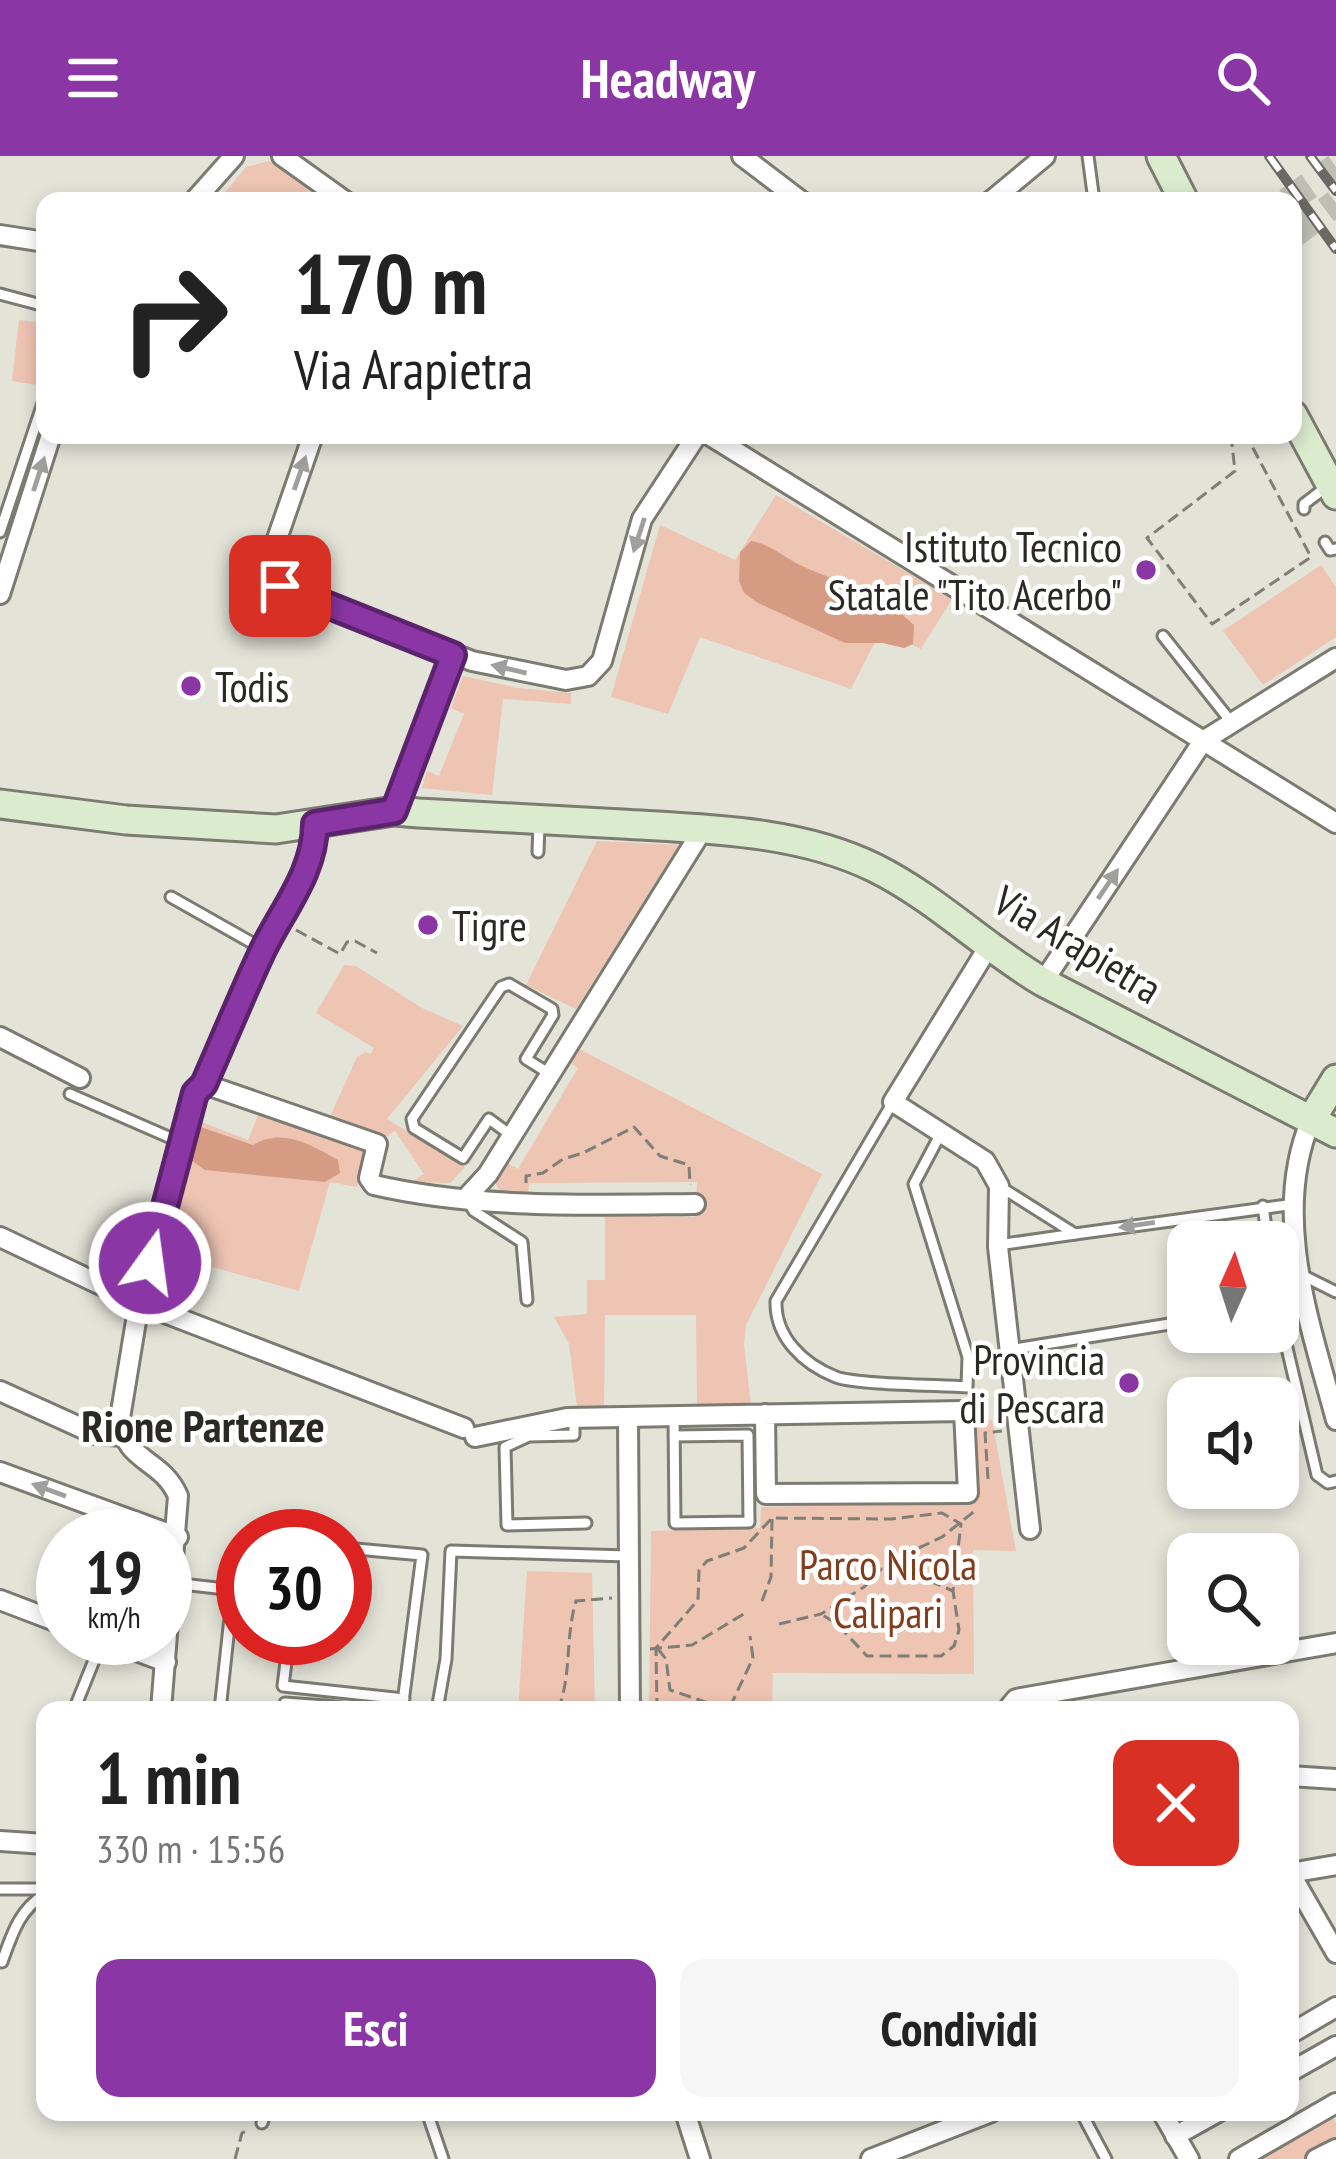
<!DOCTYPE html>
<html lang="it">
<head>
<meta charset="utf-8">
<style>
	:root { --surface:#fff; --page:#f6f6f6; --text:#222; --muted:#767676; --accent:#8a36a4 }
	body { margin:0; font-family:"PT Sans Narrow",sans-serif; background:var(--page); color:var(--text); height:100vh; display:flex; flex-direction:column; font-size:45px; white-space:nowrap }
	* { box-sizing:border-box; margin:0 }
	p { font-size:39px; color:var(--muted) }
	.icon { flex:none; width:66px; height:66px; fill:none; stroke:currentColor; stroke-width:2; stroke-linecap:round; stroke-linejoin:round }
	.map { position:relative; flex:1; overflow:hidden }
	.panel { position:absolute; left:36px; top:1545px; width:1263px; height:420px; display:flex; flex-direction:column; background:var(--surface); border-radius:24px; box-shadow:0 6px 18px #0003 }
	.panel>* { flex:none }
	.guide { position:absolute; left:36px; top:36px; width:1266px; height:252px; border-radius:24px; box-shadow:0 6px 18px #0003; background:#fff; color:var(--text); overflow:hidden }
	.needle { width:78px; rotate:3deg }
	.tools { position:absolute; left:1167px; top:1065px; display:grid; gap:24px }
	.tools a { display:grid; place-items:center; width:132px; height:132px; border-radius:24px; background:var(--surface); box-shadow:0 6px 18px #0003; font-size:60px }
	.speed { position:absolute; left:36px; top:1353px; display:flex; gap:24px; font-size:60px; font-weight:700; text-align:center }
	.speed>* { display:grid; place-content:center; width:156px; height:156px; border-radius:50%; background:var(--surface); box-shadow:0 6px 18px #0003; line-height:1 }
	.speed small { font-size:30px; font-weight:400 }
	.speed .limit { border:18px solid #d22; background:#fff; color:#111 }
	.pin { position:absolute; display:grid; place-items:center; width:102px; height:102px; color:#fff; margin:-51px; border-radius:24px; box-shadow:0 6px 18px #0006 }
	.me { position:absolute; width:132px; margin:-66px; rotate:14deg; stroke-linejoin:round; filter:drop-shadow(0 0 9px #0008) }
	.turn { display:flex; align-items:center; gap:42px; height:252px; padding:0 60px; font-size:54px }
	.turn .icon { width:156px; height:156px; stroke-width:2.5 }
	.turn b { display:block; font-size:84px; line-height:102px }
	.round { display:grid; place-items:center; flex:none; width:126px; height:126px; border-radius:24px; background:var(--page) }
	.head { display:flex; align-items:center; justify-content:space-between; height:204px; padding:0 60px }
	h1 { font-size:72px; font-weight:600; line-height:90px }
	.cta { display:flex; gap:24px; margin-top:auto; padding:24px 60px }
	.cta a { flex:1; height:138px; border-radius:24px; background:var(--accent); color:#fff; font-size:48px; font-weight:600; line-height:138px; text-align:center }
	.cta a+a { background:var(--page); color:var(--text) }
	header { display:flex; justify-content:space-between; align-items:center; height:156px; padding:0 60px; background:var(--accent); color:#fff; font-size:54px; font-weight:600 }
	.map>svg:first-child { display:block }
	.green { fill:#eec4b2; fill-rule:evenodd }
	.forest { fill:#d59c83 }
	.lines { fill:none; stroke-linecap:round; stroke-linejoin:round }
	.secondary-tunnel { stroke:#bfbeb4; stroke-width:27; stroke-dasharray:27 14; stroke-linecap:butt }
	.lane-casing { stroke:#7c7b71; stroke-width:15 }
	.street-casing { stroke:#7c7b71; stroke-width:24 }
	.secondary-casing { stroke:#7c7b71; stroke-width:33 }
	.path { stroke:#7f7e77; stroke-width:3; stroke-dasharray:12 6; stroke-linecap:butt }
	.lane { stroke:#fff; stroke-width:9 }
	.street { stroke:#fff; stroke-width:18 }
	.secondary { stroke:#dbebce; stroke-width:27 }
	.rail-casing { stroke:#6a6963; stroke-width:10 }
	.rail { stroke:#fff; stroke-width:6; stroke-dasharray:18; stroke-linecap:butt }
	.oneway { fill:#9f9f9d }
	.route-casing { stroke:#5a236b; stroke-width:30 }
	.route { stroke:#8a36a4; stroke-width:21 }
	.poi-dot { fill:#8a36a4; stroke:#fff; stroke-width:4.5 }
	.labels { text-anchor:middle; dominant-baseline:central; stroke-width:9; stroke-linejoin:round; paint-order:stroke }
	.poi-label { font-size:42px; fill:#2a2925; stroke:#fff; text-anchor:end }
	.street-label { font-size:42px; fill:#2a2925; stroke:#fff }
	.park-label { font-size:42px; fill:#833d1a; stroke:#fff }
	.neighbourhood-label { font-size:45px; font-weight:bold; fill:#2a2925; stroke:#fff }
</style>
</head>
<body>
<header><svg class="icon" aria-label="menu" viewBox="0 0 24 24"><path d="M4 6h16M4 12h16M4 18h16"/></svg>Headway<svg class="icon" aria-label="search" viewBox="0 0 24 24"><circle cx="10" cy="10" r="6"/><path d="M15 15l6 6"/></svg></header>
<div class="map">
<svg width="1336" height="2003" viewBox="0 0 1336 2003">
	<rect width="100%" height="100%" fill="#e4e3d8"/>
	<g class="green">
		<path d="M269,5L311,31L301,45H218L246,11Z"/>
		<path d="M19,164L45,167V198L36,229L12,225Z"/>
		<path d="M776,339L952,443L921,493L881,474L851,533L700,481L668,558L611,541L660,369L735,404Z"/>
		<path d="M1321,409L1336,431V481L1263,529L1223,475Z"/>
		<path d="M463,520L518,532L571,537V548L503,543L492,639L422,632L427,615L439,620L464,558L451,552Z"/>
		<path d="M597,685L679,689L576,853L526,829Z"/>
		<path d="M344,809L356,810L422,852L463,870L387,963L465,1011L450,1027L412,1026L424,1018L395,975L384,982L380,977L377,983L329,963L357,901L366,896L370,898L374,892L316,857Z"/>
		<path d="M575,891L822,1018L746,1169L744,1189L751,1249L697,1251L696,1159H605L604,1257L578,1258L569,1188L554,1161L587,1158V1124H605V1059L695,1061L697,1026L529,1027L528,1039L500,1035L494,1025L505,1006L518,1013L578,912L567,904Z"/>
		<path d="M261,952L370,990L357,1031L330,1026L299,1135L165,1098L194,963L248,984ZM201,971L253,989L325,1026L240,1017Z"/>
		<path d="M975,1263L992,1264L1016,1395L973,1394L974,1518L773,1517L772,1554H649L651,1375L760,1372L761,1351L975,1347Z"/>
		<path d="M527,1415L592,1417L595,1554H518Z"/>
		<path d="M1332,1959L1336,1967V1987L1306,2003H1252Z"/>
	</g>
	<g class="forest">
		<path d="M751,385C773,389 783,401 802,410C840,427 884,440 914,469L913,488L904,492L883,487H845L758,447L744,437L739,425L740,396Z"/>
		<path d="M201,971L253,989C282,971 311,989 338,1004L340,1017L325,1026L205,1014L191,1004L192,982Z"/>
	</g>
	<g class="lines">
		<g class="secondary-tunnel">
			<path d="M1287,45L1336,11"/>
			<path d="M1293,79L1336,47"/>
		</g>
		<defs>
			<g id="lane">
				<path d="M1088,0L1094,45"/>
				<path d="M0,138L45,150"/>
				<path d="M1304,353V348L1325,332"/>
				<path d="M0,376L45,241"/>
				<path d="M1325,386L1330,394L1336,393"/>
				<path d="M1163,480L1232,567"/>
				<path d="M538,696L539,669"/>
				<path d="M171,741L263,793"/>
				<path d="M70,938L180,986"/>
				<path d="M893,946L776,1145C775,1181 803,1208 836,1221C858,1229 938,1229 967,1231L968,1201L914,1028L941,977"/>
				<path d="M512,980L489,963L463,1002L414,972L412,963L501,831L509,828L552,853L553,859L526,903L550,918"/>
				<path d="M999,1030L1075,1078L1295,1048"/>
				<path d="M469,1047L474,1055L522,1086L527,1144"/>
				<path d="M1263,1050L1268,1086"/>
				<path d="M998,1089L1075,1078"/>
				<path d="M1304,1120L1336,1136"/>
				<path d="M1278,1147L1302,1141"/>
				<path d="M1278,1154L1317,1319L1328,1327L1336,1325"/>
				<path d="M1008,1194L1188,1165"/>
				<path d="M674,1261L675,1367L749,1366L748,1279L674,1280"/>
				<path d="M574,1262V1279L529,1280L505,1291L507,1369L586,1367"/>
				<path d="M345,1392L422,1399L402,1554"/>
				<path d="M173,1427L243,1435"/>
				<path d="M289,1482L283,1530L404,1543"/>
				<path d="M326,1550L359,1554"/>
				<path d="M74,1554L103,1482"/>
				<path d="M220,1554L233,1434"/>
				<path d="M284,1554L285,1547L326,1550V1554"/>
				<path d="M437,1554L446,1503L451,1395L628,1400"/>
				<path d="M0,1733H45"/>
				<path d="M2,1806C12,1778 19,1754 45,1738"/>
				<path d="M427,1956L443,2003"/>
				<path d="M1081,1956L1106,2003"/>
				<path d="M262,1967L266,1956"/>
			</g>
			<g id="street">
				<path d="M282,0L345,45"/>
				<path d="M742,0L801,45"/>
				<path d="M194,45L234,0"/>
				<path d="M991,45L1045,0"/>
				<path d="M0,79L45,86"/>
				<path d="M313,279L269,406L275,427L472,505L566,524L588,520L602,505L642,363L697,279"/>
				<path d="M709,279L1336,667"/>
				<path d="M0,438L51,279"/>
				<path d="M394,655L453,499"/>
				<path d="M989,790L893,946L985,1005L999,1030L998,1091L1030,1373"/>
				<path d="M1043,826L1203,585L1336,502"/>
				<path d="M0,881L80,922"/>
				<path d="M204,928L377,988L369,1022L374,1029C478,1053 588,1049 695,1048"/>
				<path d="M1311,964C1270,1060 1311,1170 1336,1264"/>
				<path d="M466,1042L488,1018L703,673"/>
				<path d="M0,1081L139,1147L464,1272"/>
				<path d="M0,1235L95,1278L122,1280"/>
				<path d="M628,1263L630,1554"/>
				<path d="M475,1281L567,1262L964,1255L968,1337L766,1338L765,1258"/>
				<path d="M0,1316L178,1381"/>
				<path d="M0,1444L63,1468"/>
				<path d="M102,1482L166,1506"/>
				<path d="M161,1554L178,1340C161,1301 125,1308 120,1262L139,1147L195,937L204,928C223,885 241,841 261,798C281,756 315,717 315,668"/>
				<path d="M1007,1554L1016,1543L1336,1487"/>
				<path d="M1290,1620L1336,1623"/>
				<path d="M0,1685L45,1688"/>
				<path d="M1290,1717L1336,1797"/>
				<path d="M1290,1717L1336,1709"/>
				<path d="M1290,1878L1336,1851"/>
				<path d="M1290,1916L1336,1890"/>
				<path d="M685,1956L700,2003"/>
				<path d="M1162,1956L1189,2003"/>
				<path d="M1175,1980L1218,1956"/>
				<path d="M871,2003L991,1956"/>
				<path d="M1239,2003L1336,1947"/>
				<path d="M1316,2003L1336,1993"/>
			</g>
			<g id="secondary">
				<path d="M1161,0L1184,45"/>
				<path d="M1293,259L1336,339"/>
				<path d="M0,648L126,664L276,673L394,655L419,657C487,661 554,664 622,668C706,673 798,674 875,712C937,743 985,792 1043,826L1336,977"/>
				<path d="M1311,964L1336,923"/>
			</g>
		</defs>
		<use href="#lane" class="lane-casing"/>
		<use href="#street" class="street-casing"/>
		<use href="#secondary" class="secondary-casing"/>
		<g class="path">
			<path d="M1231,279L1235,315L1147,382L1212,468L1311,401L1246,279"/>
			<path d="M296,774L340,798L347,786L355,785L377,797"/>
			<path d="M526,1027V1020L543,1017L563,1003L583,997L634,971L660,1000L689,1009L690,1029"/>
			<path d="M988,1323L985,1277L1002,1275"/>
			<path d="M913,1397L918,1420L953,1435"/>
			<path d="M762,1445L771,1421L772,1363"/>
			<path d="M779,1468L821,1458L864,1431L887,1407L942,1381L976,1354"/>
			<path d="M650,1493L692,1489L747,1456"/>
			<path d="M658,1493L666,1503L670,1534L729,1554"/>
			<path d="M730,1551L753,1502L750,1480"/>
			<path d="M558,1554C572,1518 565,1482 576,1445L612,1442"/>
			<path d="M657,1554L656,1492L698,1444L699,1414L707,1405L744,1392L772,1362L891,1363L942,1357L961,1368L953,1435L959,1474L954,1490L941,1500H867L837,1468L821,1458"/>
			<path d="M235,2003L242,1977L248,1974"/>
		</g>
		<use href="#lane" class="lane"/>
		<use href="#street" class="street"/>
		<use href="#secondary" class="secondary"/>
		<defs>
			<g id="rail">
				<path d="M1269,0L1336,93"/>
				<path d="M1310,0L1336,35"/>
			</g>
		</defs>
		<use href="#rail" class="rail-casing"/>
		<use href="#rail" class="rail"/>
	</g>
	<defs><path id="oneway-solid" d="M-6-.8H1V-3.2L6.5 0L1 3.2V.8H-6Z" transform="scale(3)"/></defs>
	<g class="oneway">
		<use href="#oneway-solid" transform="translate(300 317) rotate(-71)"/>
		<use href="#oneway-solid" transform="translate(39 318) rotate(-72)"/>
		<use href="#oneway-solid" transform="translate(639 379) rotate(108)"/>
		<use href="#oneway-solid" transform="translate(509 513) rotate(-167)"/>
		<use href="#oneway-solid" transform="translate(1108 728) rotate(-56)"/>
		<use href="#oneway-solid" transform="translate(1137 1069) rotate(172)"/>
		<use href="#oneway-solid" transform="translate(49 1334) rotate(-160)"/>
	</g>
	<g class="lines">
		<defs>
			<path id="route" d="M150,1107L195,937L204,928C223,885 241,841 261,798C281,755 315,717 315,668L394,655L453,499L280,430"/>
		</defs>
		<use href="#route" class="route-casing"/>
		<use href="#route" class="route"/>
	</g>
	<g class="poi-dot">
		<circle cx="1146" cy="414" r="12"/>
		<circle cx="191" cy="530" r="12"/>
		<circle cx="428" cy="769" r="12"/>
		<circle cx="1129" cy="1227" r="12"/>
	</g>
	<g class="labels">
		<g class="poi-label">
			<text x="1122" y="390">Istituto Tecnico<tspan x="1122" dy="48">Statale "Tito Acerbo"</tspan></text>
			<text x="215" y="530" text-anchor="start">Todis</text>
			<text x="452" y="769" text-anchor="start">Tigre</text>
			<text x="1105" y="1203">Provincia<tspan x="1105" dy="48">di Pescara</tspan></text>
		</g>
		<g class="street-label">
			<text transform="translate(1078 788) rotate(31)">Via Arapietra</text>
		</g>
		<g class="park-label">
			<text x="888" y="1408">Parco Nicola<tspan x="888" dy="48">Calipari</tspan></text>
		</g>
		<g class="neighbourhood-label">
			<text x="203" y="1269">Rione Partenze</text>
		</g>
	</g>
</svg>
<div class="tools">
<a><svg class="needle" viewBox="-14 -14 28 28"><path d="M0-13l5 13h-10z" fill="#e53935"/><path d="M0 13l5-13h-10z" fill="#767676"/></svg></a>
<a><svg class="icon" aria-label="sound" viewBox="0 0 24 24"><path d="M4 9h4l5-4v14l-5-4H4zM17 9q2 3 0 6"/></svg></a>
<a><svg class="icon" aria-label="search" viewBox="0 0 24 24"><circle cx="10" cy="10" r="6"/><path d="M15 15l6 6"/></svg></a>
</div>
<div class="speed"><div>19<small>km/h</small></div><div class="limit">30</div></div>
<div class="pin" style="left:280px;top:430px;background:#d93025"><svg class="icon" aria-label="arrive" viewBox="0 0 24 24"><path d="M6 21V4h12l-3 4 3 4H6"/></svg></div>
<svg class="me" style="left:150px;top:1107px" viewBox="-20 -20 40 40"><circle r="17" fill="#8a36a4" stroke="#fff" stroke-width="3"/><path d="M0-11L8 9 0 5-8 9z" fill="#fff"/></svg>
<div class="guide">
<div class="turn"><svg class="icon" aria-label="right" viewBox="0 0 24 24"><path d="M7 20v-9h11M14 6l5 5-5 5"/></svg><div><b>170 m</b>Via Arapietra</div></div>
</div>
<section class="panel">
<div class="head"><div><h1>1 min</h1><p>330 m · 15:56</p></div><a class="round" style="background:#d93025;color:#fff"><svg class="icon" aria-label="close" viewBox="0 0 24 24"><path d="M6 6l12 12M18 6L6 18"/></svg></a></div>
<div class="cta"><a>Esci</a><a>Condividi</a></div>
</section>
</div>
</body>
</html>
